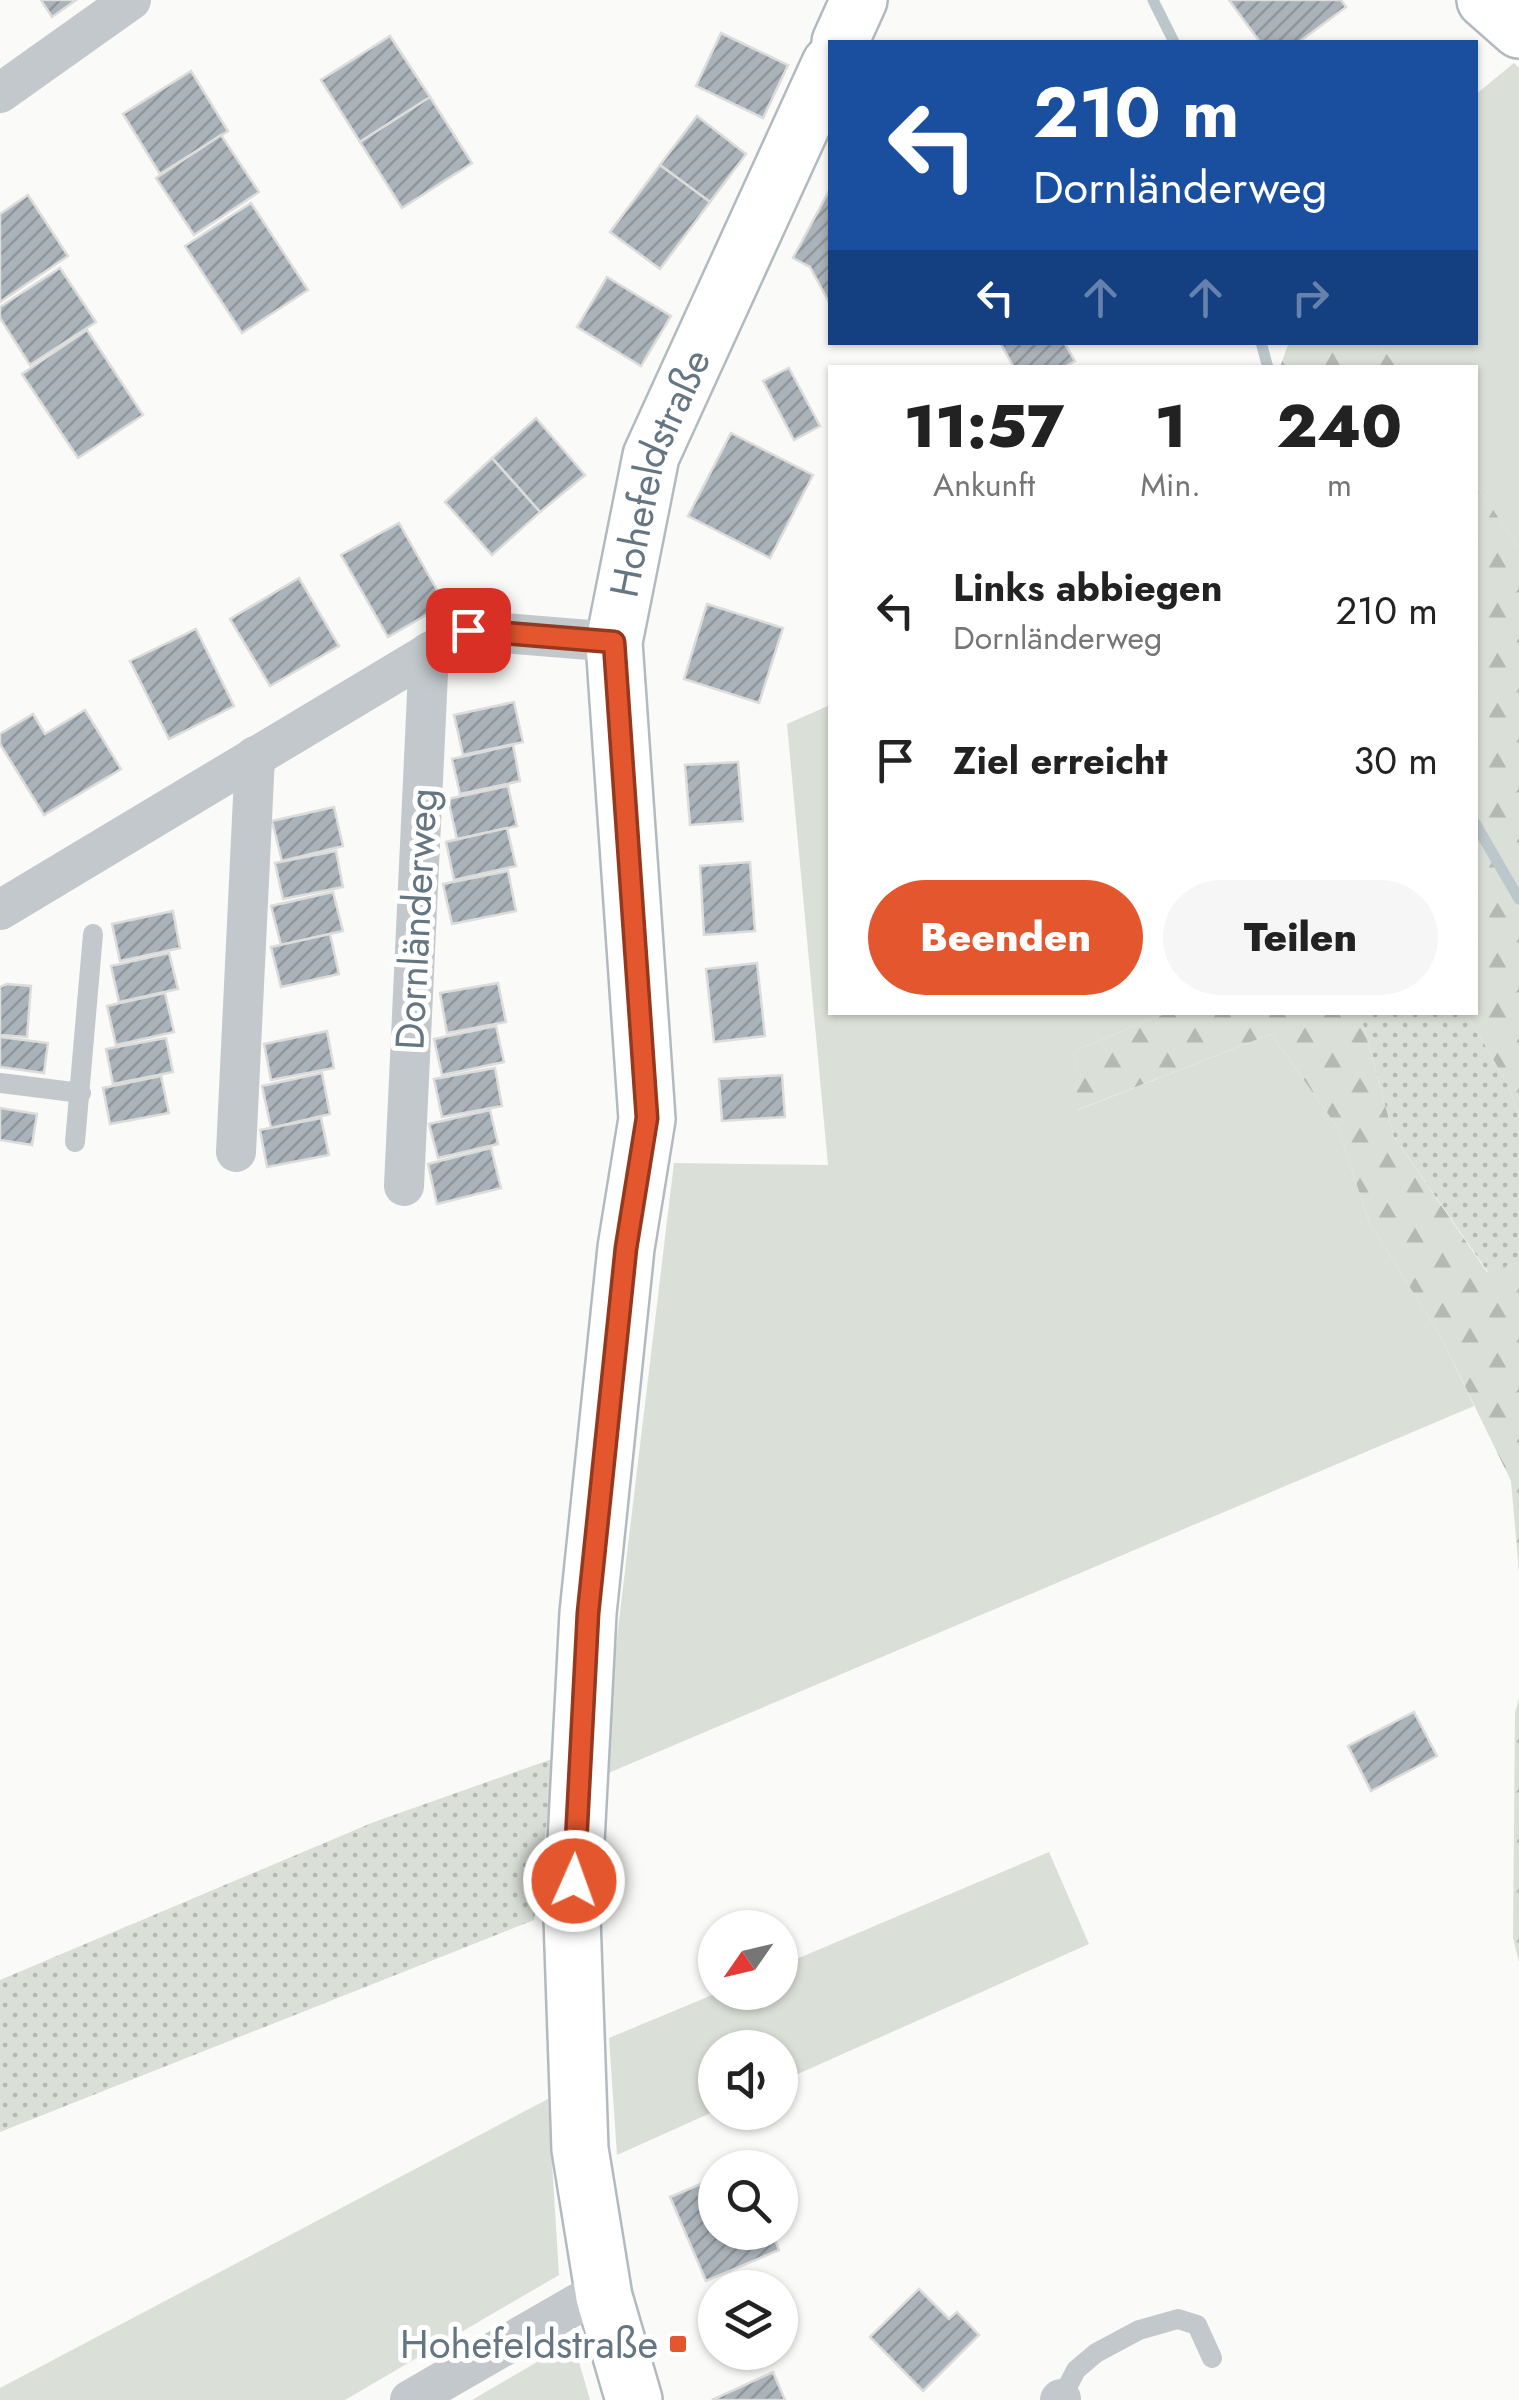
<!DOCTYPE html>
<html lang="de">
<head>
<meta charset="utf-8">
<style>
	:root { --surface:#fff; --page:#f6f6f6; --text:#222; --muted:#767676; --accent:#e4572e }
	body { margin:0; font-family:Jost,sans-serif; background:var(--page); color:var(--text); height:100vh; display:flex; flex-direction:column; font-size:38px; white-space:nowrap }
	* { box-sizing:border-box; margin:0 }
	p { font-size:32px; color:var(--muted) }
	.icon { flex:none; width:55px; height:55px; fill:none; stroke:currentColor; stroke-width:2; stroke-linecap:round; stroke-linejoin:round }
	.map { position:relative; flex:1; overflow:hidden }
	.details { position:absolute; left:828px; top:365px; width:650px; height:650px; display:flex; flex-direction:column; background:var(--surface); border-radius:0px; box-shadow:0 2px 8px #0004 }
	.details>* { flex:none }
	.top-card { position:absolute; left:828px; top:40px; width:650px; height:305px; border-radius:0px; box-shadow:0 2px 8px #0004; background:#1a4fa0; color:#fff; overflow:hidden }
	.needle { width:65px; rotate:236deg }
	.controls { position:absolute; left:698px; top:1910px; display:grid; gap:20px }
	.controls a { display:grid; place-items:center; width:100px; height:100px; border-radius:50%; background:var(--surface); box-shadow:0 2px 8px #0004; font-size:50px }
	.pin { position:absolute; display:grid; place-items:center; width:85px; height:85px; color:#fff; margin:-42px; border-radius:20px; box-shadow:0 5px 15px #0006 }
	.me { position:absolute; width:110px; margin:-55px; rotate:2deg; stroke-linejoin:round; filter:drop-shadow(0 0 8px #0008) }
	.turn { display:flex; align-items:center; gap:35px; height:210px; padding:0 40px; font-size:45px }
	.turn .icon { width:130px; height:130px; stroke-width:2.5 }
	.turn b { display:block; font-size:70px; line-height:85px }
	.lanes { display:flex; align-items:center; height:95px; padding:0 40px; background:#0003; justify-content:center; gap:50px; direction:ltr }
	.lanes .off { opacity:.35 }
	.eta { display:flex; justify-content:space-evenly; align-items:center; height:170px; text-align:center }
	.eta b { font-size:60px; font-weight:800; line-height:70px }
	.button { display:flex; gap:20px; margin-top:auto; padding:20px 40px }
	.button a { flex:1; height:115px; border-radius:60px; background:var(--accent); color:#fff; font-size:40px; font-weight:800; line-height:115px; text-align:center }
	.button a+a { background:var(--page); color:var(--text) }
	ul { padding:0; list-style:none }
	li { display:flex; align-items:center; gap:30px; height:150px; padding:0 40px }
	li div { flex:1 }
	li b { display:block; font-size:38px }
	li em { font-style:normal }
	.map>svg:first-child { display:block }
	.green { fill:#dadfd7 }
	.forest { fill:url(#forest-firs) }
	.garden { fill:url(#garden-dots) }
	.lines { fill:none; stroke-linecap:round; stroke-linejoin:round }
	.stream { stroke:#bbc7cb; stroke-width:11 }
	.building { fill:url(#building-hatch); stroke:#dcdcda; stroke-width:2.5 }
	.secondary-casing { stroke:#b3babf; stroke-width:60 }
	.lane { stroke:#c3c8cc; stroke-width:20 }
	.street { stroke:#c3c8cc; stroke-width:40 }
	.secondary { stroke:#fff; stroke-width:55 }
	.route-casing { stroke:#94391e; stroke-width:25 }
	.route { stroke:#e4572e; stroke-width:18 }
	.poi-dot { fill:#e4572e; stroke:#fff; stroke-width:4 }
	.labels { text-anchor:middle; dominant-baseline:central; stroke-width:10; stroke-linejoin:round; paint-order:stroke }
	.street-label { font-size:40px; fill:#657683; stroke:#fff }
	.poi-label { font-size:40px; fill:#657683; stroke:#fff; text-anchor:end }
</style>
</head>
<body>
<div class="map">
<svg width="1519" height="2400" viewBox="0 0 1519 2400">
	<defs>
		<pattern id="forest-firs" width="22" height="20" patternUnits="userSpaceOnUse" patternTransform="scale(2.5)"><rect width="22" height="20" fill="#dadfd7"/><path d="M5 1l3.5 6h-7zM16 11l3.5 6h-7z" fill="#b4b9b4"/></pattern>
		<pattern id="garden-dots" width="8" height="8" patternUnits="userSpaceOnUse" patternTransform="scale(2.5)"><rect width="8" height="8" fill="#dadfd7"/><path d="M2 2h.1M6 6h.1" fill="none" stroke="#b4b9b4" stroke-width="1.8" stroke-linecap="round"/></pattern>
		<pattern id="building-hatch" width="6" height="6" patternUnits="userSpaceOnUse" patternTransform="scale(2.5)"><rect width="6" height="6" fill="#aab3b9"/><path d="M-1 1l2-2M0 6l6-6M5 7l2-2" fill="none" stroke="#8e969c"/></pattern>
	</defs>
	<rect width="100%" height="100%" fill="#fafaf8"/>
	<g class="green">
		<path d="M1514,63L1519,68V548L1475,483V368L1396,367L1379,343L1475,342V95Z"/>
		<path d="M830,705V1012L1167,1013L1076,1050L1078,1110L1271,1034L1338,1128L1369,1222L1441,1337L1474,1406L606,1774L608,1712L674,1163L828,1165L787,724Z"/>
		<path d="M1049,1852L1089,1944L780,2082V2048H715V2111L617,2155L609,2038L717,1993L780,1992V1966Z"/>
		<path d="M548,2099L559,2275L345,2400H0V2388Z"/>
		<path d="M573,2341L590,2400H472Z"/>
	</g>
	<g class="forest">
		<path d="M1289,342L1379,343L1396,367H1280Z"/>
		<path d="M1475,483L1519,548V1116L1508,1085L1466,1013L1475,1012Z"/>
		<path d="M1167,1013H1360L1394,1137L1487,1272L1519,1262V1572L1511,1481L1441,1337L1369,1222L1338,1128L1271,1034L1077,1110L1076,1050Z"/>
		<path d="M1519,1698V1962L1513,1938L1515,1713Z"/>
	</g>
	<g class="garden">
		<path d="M1360,1013H1466L1508,1085L1519,1116V1262L1488,1272L1394,1137Z"/>
		<path d="M555,1758L534,1920L0,2132V1980L374,1822Z"/>
	</g>
	<g class="lines">
		<g class="stream">
			<path d="M1153,0L1174,42"/>
			<path d="M1261,342L1268,368"/>
			<path d="M1475,823L1519,899"/>
		</g>
	</g>
	<g class="building">
		<path d="M41,0H76L52,17Z"/>
		<path d="M1229,0H1341L1346,7L1299,42H1260Z"/>
		<path d="M721,33L788,65L763,118L696,86Z"/>
		<path d="M390,36L430,97L360,142L321,80Z"/>
		<path d="M191,71L228,131L160,174L123,114Z"/>
		<path d="M430,97L472,163L402,208L360,142Z"/>
		<path d="M697,116L746,154L710,202L660,165Z"/>
		<path d="M221,135L259,192L194,235L156,178Z"/>
		<path d="M660,165L710,202L660,269L610,232Z"/>
		<path d="M830,189V304L810,267L793,258Z"/>
		<path d="M28,195L68,256L0,302V214Z"/>
		<path d="M251,203L308,290L242,333L185,246Z"/>
		<path d="M60,268L96,322L30,365L0,318V307Z"/>
		<path d="M607,277L671,316L641,366L577,327Z"/>
		<path d="M87,330L143,415L78,458L22,374Z"/>
		<path d="M1000,342H1064L1075,361L1063,368H1014Z"/>
		<path d="M789,368L820,426L794,440L763,381Z"/>
		<path d="M536,418L585,475L540,512L492,458Z"/>
		<path d="M731,433L813,475L770,558L688,516Z"/>
		<path d="M492,458L540,512L492,555L445,502Z"/>
		<path d="M399,523L445,604L388,637L341,555Z"/>
		<path d="M299,578L339,646L270,686L230,619Z"/>
		<path d="M707,604L783,628L759,703L684,679Z"/>
		<path d="M196,629L234,706L169,739L130,661Z"/>
		<path d="M514,702L523,742L463,755L454,715Z"/>
		<path d="M85,710L121,769L44,815L0,744V734L33,714L45,734Z"/>
		<path d="M513,745L520,781L460,794L452,759Z"/>
		<path d="M738,762L743,821L690,825L685,765Z"/>
		<path d="M508,786L517,826L457,839L448,799Z"/>
		<path d="M334,807L343,846L282,861L272,821Z"/>
		<path d="M507,828L516,866L454,880L446,842Z"/>
		<path d="M336,851L343,887L283,899L275,863Z"/>
		<path d="M750,862L755,931L704,935L700,866Z"/>
		<path d="M508,871L516,911L452,924L443,884Z"/>
		<path d="M333,892L343,931L281,945L271,906Z"/>
		<path d="M173,911L180,948L120,961L112,924Z"/>
		<path d="M330,934L339,974L281,987L271,947Z"/>
		<path d="M169,953L178,989L119,1002L111,966Z"/>
		<path d="M757,963L765,1036L714,1042L706,969Z"/>
		<path d="M498,983L506,1022L447,1033L440,993Z"/>
		<path d="M7,984L31,986L27,1037L0,1035V987Z"/>
		<path d="M165,993L174,1032L116,1045L107,1006Z"/>
		<path d="M496,1026L504,1062L442,1075L434,1039Z"/>
		<path d="M327,1031L334,1068L271,1080L264,1044Z"/>
		<path d="M0,1037L48,1043L44,1073L0,1067Z"/>
		<path d="M166,1038L173,1072L113,1084L106,1049Z"/>
		<path d="M495,1068L502,1106L442,1117L434,1079Z"/>
		<path d="M322,1073L330,1114L271,1128L262,1086Z"/>
		<path d="M782,1075L785,1117L722,1121L719,1079Z"/>
		<path d="M161,1076L169,1113L110,1124L103,1088Z"/>
		<path d="M0,1108L37,1114L32,1145L0,1140Z"/>
		<path d="M490,1110L498,1144L438,1158L429,1124Z"/>
		<path d="M321,1118L329,1155L267,1167L260,1130Z"/>
		<path d="M491,1148L501,1188L437,1204L428,1164Z"/>
		<path d="M1414,1712L1437,1756L1371,1791L1348,1746Z"/>
		<path d="M715,2178V2232H772L779,2250L706,2281L670,2197Z"/>
		<path d="M919,2289L949,2319L957,2312L979,2335L923,2391L870,2337Z"/>
		<path d="M773,2372L785,2400H712Z"/>
	</g>
	<g class="lines">
		<defs>
			<g id="secondary">
				<path d="M1485,0L1519,30"/>
				<path d="M840,42L859,0"/>
				<path id="s1" d="M634,2400L604,2297L580,2149L572,1918L588,1613L626,1248L647,1119L614,642L651,456L830,64"/>
			</g>
		</defs>
		<use href="#secondary" class="secondary-casing"/>
		<g class="lane">
			<path d="M0,1083L81,1093"/>
			<path d="M75,1142L93,934"/>
			<path d="M1061,2399L1076,2370L1096,2353L1139,2330L1178,2319L1197,2325L1212,2358"/>
		</g>
		<g class="street">
			<path d="M0,93L131,0"/>
			<path d="M0,910L467,630L614,642"/>
			<path d="M236,1152L255,756"/>
			<path d="M404,1186L429,652"/>
			<path d="M410,2400L603,2289"/>
			<path d="M1060,2400L1061,2399"/>
		</g>
		<use href="#secondary" class="secondary"/>
	</g>
	<g class="lines">
		<defs>
			<path id="route" d="M468,630L614,642L647,1118L626,1248L588,1613L574,1881"/>
		</defs>
		<use href="#route" class="route-casing"/>
		<use href="#route" class="route"/>
	</g>
	<rect class="poi-dot" x="668" y="2334" width="20" height="20" rx="5"/>
	<g class="labels">
		<g class="street-label">
			<text stroke="none"><textPath href="#s1" startOffset="1945">Hohefeldstraße</textPath></text>
			<text transform="translate(416 919) rotate(-87)">Dornländerweg</text>
		</g>
		<g class="poi-label">
			<text x="658" y="2344">Hohefeldstraße</text>
		</g>
	</g>
</svg>
<div class="controls">
<a><svg class="needle" viewBox="-14 -14 28 28"><path d="M0-13l5 13h-10z" fill="#e53935"/><path d="M0 13l5-13h-10z" fill="#767676"/></svg></a>
<a><svg class="icon" aria-label="sound" viewBox="0 0 24 24"><path d="M4 9h4l5-4v14l-5-4H4zM17 9q2 3 0 6"/></svg></a>
<a><svg class="icon" aria-label="search" viewBox="0 0 24 24"><circle cx="10" cy="10" r="6"/><path d="M15 15l6 6"/></svg></a>
<a><svg class="icon" aria-label="layers" viewBox="0 0 24 24"><path d="M12 4l9 5-9 5-9-5zM3 14l9 5 9-5"/></svg></a>
</div>
<div class="pin" style="left:468px;top:630px;background:#d93025"><svg class="icon" aria-label="arrive" viewBox="0 0 24 24"><path d="M6 21V4h12l-3 4 3 4H6"/></svg></div>
<svg class="me" style="left:574px;top:1881px" viewBox="-20 -20 40 40"><circle r="17" fill="#e4572e" stroke="#fff" stroke-width="3"/><path d="M0-11L8 9 0 5-8 9z" fill="#fff"/></svg>
<div class="top-card">
<div class="turn"><svg class="icon" aria-label="left" viewBox="0 0 24 24"><path d="M17 20v-9H6M10 6l-5 5 5 5"/></svg><div><b>210 m</b>Dornländerweg</div></div>
<div class="lanes"><svg class="icon" aria-label="left" viewBox="0 0 24 24"><path d="M17 20v-9H6M10 6l-5 5 5 5"/></svg><svg class="icon off" aria-label="ahead" viewBox="0 0 24 24"><path d="M12 20V5M6 11l6-6 6 6"/></svg><svg class="icon off" aria-label="ahead" viewBox="0 0 24 24"><path d="M12 20V5M6 11l6-6 6 6"/></svg><svg class="icon off" aria-label="right" viewBox="0 0 24 24"><path d="M7 20v-9h11M14 6l5 5-5 5"/></svg></div>
</div>
<section class="details">
<div class="eta">
<div><b>11:57</b><p>Ankunft</p></div>
<div><b>1</b><p>Min.</p></div>
<div><b>240</b><p>m</p></div>
</div>
<ul>
<li><svg class="icon" aria-label="left" viewBox="0 0 24 24"><path d="M17 20v-9H6M10 6l-5 5 5 5"/></svg><div><b>Links abbiegen</b><p>Dornländerweg</p></div><em>210 m</em></li>
<li><svg class="icon" aria-label="arrive" viewBox="0 0 24 24"><path d="M6 21V4h12l-3 4 3 4H6"/></svg><div><b>Ziel erreicht</b></div><em>30 m</em></li>
</ul>
<div class="button"><a>Beenden</a><a>Teilen</a></div>
</section>
</div>
</body>
</html>
